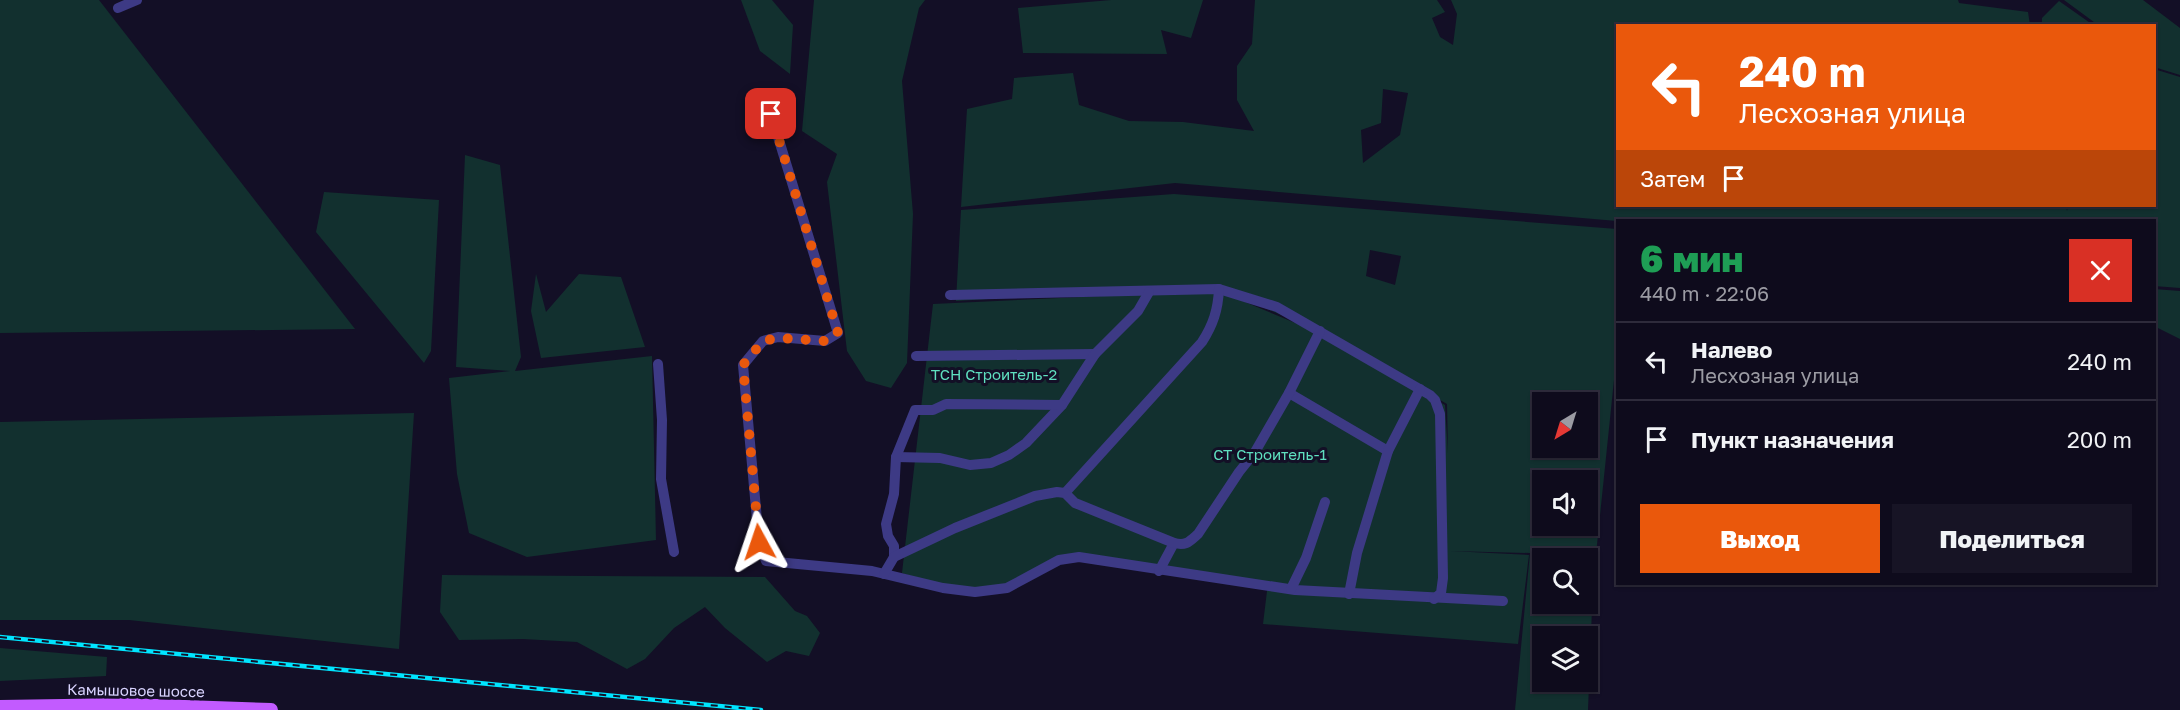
<!DOCTYPE html>
<html lang="ru">
<head>
<meta charset="utf-8">
<style>
	:root { --surface:#0e0b1c; --page:#171425; --text:#f1f3f6; --muted:#9b9ba3; --line:#2e2b3b; --accent:#ea580c }
	body { margin:0; font-family:"Golos Text",sans-serif; background:var(--page); color:var(--text); height:100vh; display:flex; flex-direction:column; font-size:22px; white-space:nowrap }
	* { box-sizing:border-box; margin:0 }
	p { font-size:20px; color:var(--muted) }
	.icon { flex:none; width:33px; height:33px; fill:none; stroke:currentColor; stroke-width:2; stroke-linecap:round; stroke-linejoin:round }
	.map { position:relative; flex:1; overflow:hidden }
	.panel { position:absolute; left:1616px; top:219px; width:540px; height:366px; display:flex; flex-direction:column; background:var(--surface); border-radius:0px; box-shadow:0 2px 4px #0004,0 0 0 2px var(--line) }
	.panel>* { flex:none }
	.top-card { position:absolute; left:1616px; top:24px; width:540px; height:183px; border-radius:0px; box-shadow:0 2px 4px #0004,0 0 0 2px var(--line); background:#ea580c; color:#fff; overflow:hidden }
	.needle { width:39px; rotate:218deg }
	.tools { position:absolute; left:1532px; top:392px; display:grid; gap:12px }
	.tools a { display:grid; place-items:center; width:66px; height:66px; border-radius:0px; background:var(--surface); box-shadow:0 2px 4px #0004,0 0 0 2px var(--line); font-size:30px }
	.pin { position:absolute; display:grid; place-items:center; width:51px; height:51px; color:#fff; margin:-26px; border-radius:12px; box-shadow:0 3px 9px #0006 }
	.me { position:absolute; width:66px; margin:-33px; rotate:355deg; stroke-linejoin:round; filter:drop-shadow(0 0 4px #0008) }
	.turn { display:flex; align-items:center; gap:21px; height:126px; padding:0 24px; font-size:27px }
	.turn .icon { width:78px; height:78px; stroke-width:2.5 }
	.turn b { display:block; font-size:42px; line-height:51px }
	.then { display:flex; align-items:center; height:57px; padding:0 24px; background:#0003; gap:12px; font-size:22px }
	.round { display:grid; place-items:center; flex:none; width:63px; height:63px; border-radius:0px; background:var(--page) }
	.headline { display:flex; align-items:center; justify-content:space-between; height:102px; padding:0 24px }
	h1 { font-size:36px; font-weight:800; line-height:45px; color:#1e9e55 }
	.button { display:flex; gap:12px; margin-top:auto; padding:12px 24px }
	.button a { flex:1; height:69px; border-radius:0px; background:var(--accent); color:#fff; font-size:24px; font-weight:800; line-height:69px; text-align:center }
	.button a+a { background:var(--page); color:var(--text) }
	ul { padding:0; list-style:none }
	li { display:flex; align-items:center; gap:18px; height:78px; padding:0 24px; border-top:2px solid var(--line) }
	li div { flex:1 }
	li b { display:block; font-size:22px }
	li em { font-style:normal }
	.map>svg:first-child { display:block }
	.green { fill:#12302f; fill-rule:evenodd }
	.lines { fill:none; stroke-linecap:round; stroke-linejoin:round }
	.minor { stroke:#3d3a85; stroke-width:10 }
	.major { stroke:#c25bff; stroke-width:14 }
	.rail-casing { stroke:#00e5ff; stroke-width:4.5 }
	.rail { stroke:#130f26; stroke-width:2; stroke-dasharray:7; stroke-linecap:butt }
	.route { stroke:#ea580c; stroke-width:10; stroke-dasharray:0 18 }
	.labels { text-anchor:middle; dominant-baseline:central; stroke-width:6; stroke-linejoin:round; paint-order:stroke }
	.park-label { font-size:15px; fill:#5fe0c0; stroke:#130f26 }
	.street-label { font-size:15px; fill:#d9d4ff; stroke:#130f26 }
</style>
</head>
<body>
<div class="map">
<svg width="2180" height="710" viewBox="0 0 2180 710">
	<rect width="100%" height="100%" fill="#130f26"/>
	<g class="green">
		<path d="M0,0H99L355,329L0,333Z"/>
		<path d="M741,0H772L793,25L790,74L760,51Z"/>
		<path d="M814,0H925L919,8L902,81L913,214L907,363L891,388L866,381L847,351L827,182L837,154L802,131Z"/>
		<path d="M1111,0H1203L1191,38L1161,30L1167,54L1023,53L1018,8Z"/>
		<path d="M1255,0H1437L1445,12L1432,18L1440,37L1453,45L1457,14L1451,0H1958L1959,3L2028,12L2030,25L1617,26V206H2066L2067,211L2068,206H2154V69L2180,77V288L2154,286V220L1617,221L1175,183L961,207L967,109L1012,99L1014,78L1073,73L1079,105L1129,121L1183,122L1254,131L1237,100V66L1252,44ZM1383,89L1408,93L1400,135L1363,163L1361,130L1381,123Z"/>
		<path d="M2064,0H2143L2180,28V75L2154,67V26L2098,25Z"/>
		<path d="M2059,1L2093,25H2042V18Z"/>
		<path d="M465,155L500,165L521,357L515,371L652,356L656,540L527,557L469,533L457,474L449,378L510,371L456,367Z"/>
		<path d="M324,192L439,200L431,351L424,363L316,232Z"/>
		<path d="M1174,194L1617,229V351L1593,583L1588,710H1515L1530,553L1450,551L1529,555L1518,644L1263,624L1268,583L1162,569L1176,542L1076,501C1073,498 1069,493 1065,492C1051,484 1005,505 991,512C1006,509 1049,489 1063,494C1067,496 1070,501 1073,504L1172,543L1159,569L1079,555L1058,558L1007,587L976,591L943,587L902,573L933,304L1147,294L1137,310L1095,352L1062,403L1026,441L1010,453L990,461L969,463L970,467L991,464L1011,456L1027,443L1064,405L1097,355L1140,312L1150,294L1221,292L1317,332L1445,405L1448,453L1447,404L1320,331L1219,289L1142,290L956,301L961,210ZM1370,250L1401,256L1395,285L1366,276ZM1542,402H1587V447H1542ZM1542,480H1587V525H1542ZM1542,558H1587V603H1542ZM1542,636H1587V681H1542Z"/>
		<path d="M536,274L546,312L579,274L621,277L645,347L541,358L531,311Z"/>
		<path d="M2154,289L2180,291V339L2154,326Z"/>
		<path d="M414,413L399,649L129,620H0V422Z"/>
		<path d="M442,575L765,577L795,611L807,616L820,633L809,656L786,651L767,662L725,628L705,607L674,628L645,659L627,669L577,642L523,639L459,640L440,612Z"/>
		<path d="M0,648L107,657L106,676L0,681Z"/>
	</g>
	<g class="lines">
		<g class="minor">
			<path d="M118,8L137,0"/>
			<path d="M771,114L838,333L825,341L778,337L763,341L743,365L759,542L766,561L872,571L943,588L975,592L1007,588L1059,560L1079,557L1295,590L1503,601"/>
			<path d="M950,295L1219,289L1277,307L1430,395L1435,400L1440,414L1443,578L1441,593L1434,599"/>
			<path d="M916,356L1095,354"/>
			<path d="M658,364L662,420L661,479L674,552"/>
			<path d="M1289,393L1388,451"/>
			<path d="M896,457L940,458L970,465L991,463L1009,455L1026,443L1062,405L1095,354L1138,311L1149,292"/>
			<path d="M1065,493L1202,342C1213,325 1218,310 1219,289"/>
			<path d="M894,557V546L888,536L886,524L894,494L896,457L915,410H933L946,404L1062,405"/>
			<path d="M1159,571L1174,543"/>
			<path d="M884,574L894,557L955,528L1035,496L1057,492L1065,493L1075,503L1174,543C1186,546 1189,542 1198,534L1239,472L1255,452L1289,393L1320,331"/>
			<path d="M1291,589L1306,558L1325,502"/>
			<path d="M1349,594L1357,553L1388,451L1420,389"/>
		</g>
		<path class="major" d="M0,707L128,705L271,710"/>
		<defs>
			<path id="rail" d="M0,637L761,710"/>
		</defs>
		<use href="#rail" class="rail-casing"/>
		<use href="#rail" class="rail"/>
	</g>
	<g class="lines">
		<path class="route" d="M759,542L743,365L763,341L778,338L825,341L838,333L771,114"/>
	</g>
	<g class="labels">
		<g class="park-label">
			<text x="994" y="374">ТСН Строитель-2</text>
			<text x="1270" y="454">СТ Строитель-1</text>
		</g>
		<g class="street-label">
			<text transform="translate(136 690) rotate(1)">Камышовое шоссе</text>
		</g>
	</g>
</svg>
<div class="tools">
<a><svg class="needle" viewBox="-14 -14 28 28"><path d="M0-13l5 13h-10z" fill="#e53935"/><path d="M0 13l5-13h-10z" fill="#9b9ba3"/></svg></a>
<a><svg class="icon" aria-label="sound" viewBox="0 0 24 24"><path d="M4 9h4l5-4v14l-5-4H4zM17 9q2 3 0 6"/></svg></a>
<a><svg class="icon" aria-label="search" viewBox="0 0 24 24"><circle cx="10" cy="10" r="6"/><path d="M15 15l6 6"/></svg></a>
<a><svg class="icon" aria-label="layers" viewBox="0 0 24 24"><path d="M12 4l9 5-9 5-9-5zM3 14l9 5 9-5"/></svg></a>
</div>
<div class="pin" style="left:771px;top:114px;background:#d93025"><svg class="icon" aria-label="arrive" viewBox="0 0 24 24"><path d="M6 21V4h12l-3 4 3 4H6"/></svg></div>
<svg class="me" style="left:759px;top:542px" viewBox="-20 -20 40 40"><path d="M0-17L14 15 0 8-14 15z" fill="#ea580c" stroke="#fff" stroke-width="4"/></svg>
<div class="top-card">
<div class="turn"><svg class="icon" aria-label="left" viewBox="0 0 24 24"><path d="M17 20v-9H6M10 6l-5 5 5 5"/></svg><div><b>240 m</b>Лесхозная улица</div></div>
<div class="then">Затем<svg class="icon" aria-label="arrive" viewBox="0 0 24 24"><path d="M6 21V4h12l-3 4 3 4H6"/></svg></div>
</div>
<section class="panel">
<div class="headline"><div><h1>6 мин</h1><p>440 m · 22:06</p></div><a class="round" style="background:#d93025;color:#fff"><svg class="icon" aria-label="close" viewBox="0 0 24 24"><path d="M6 6l12 12M18 6L6 18"/></svg></a></div>
<ul>
<li><svg class="icon" aria-label="left" viewBox="0 0 24 24"><path d="M17 20v-9H6M10 6l-5 5 5 5"/></svg><div><b>Налево</b><p>Лесхозная улица</p></div><em>240 m</em></li>
<li><svg class="icon" aria-label="arrive" viewBox="0 0 24 24"><path d="M6 21V4h12l-3 4 3 4H6"/></svg><div><b>Пункт назначения</b></div><em>200 m</em></li>
</ul>
<div class="button"><a>Выход</a><a>Поделиться</a></div>
</section>
</div>
</body>
</html>
